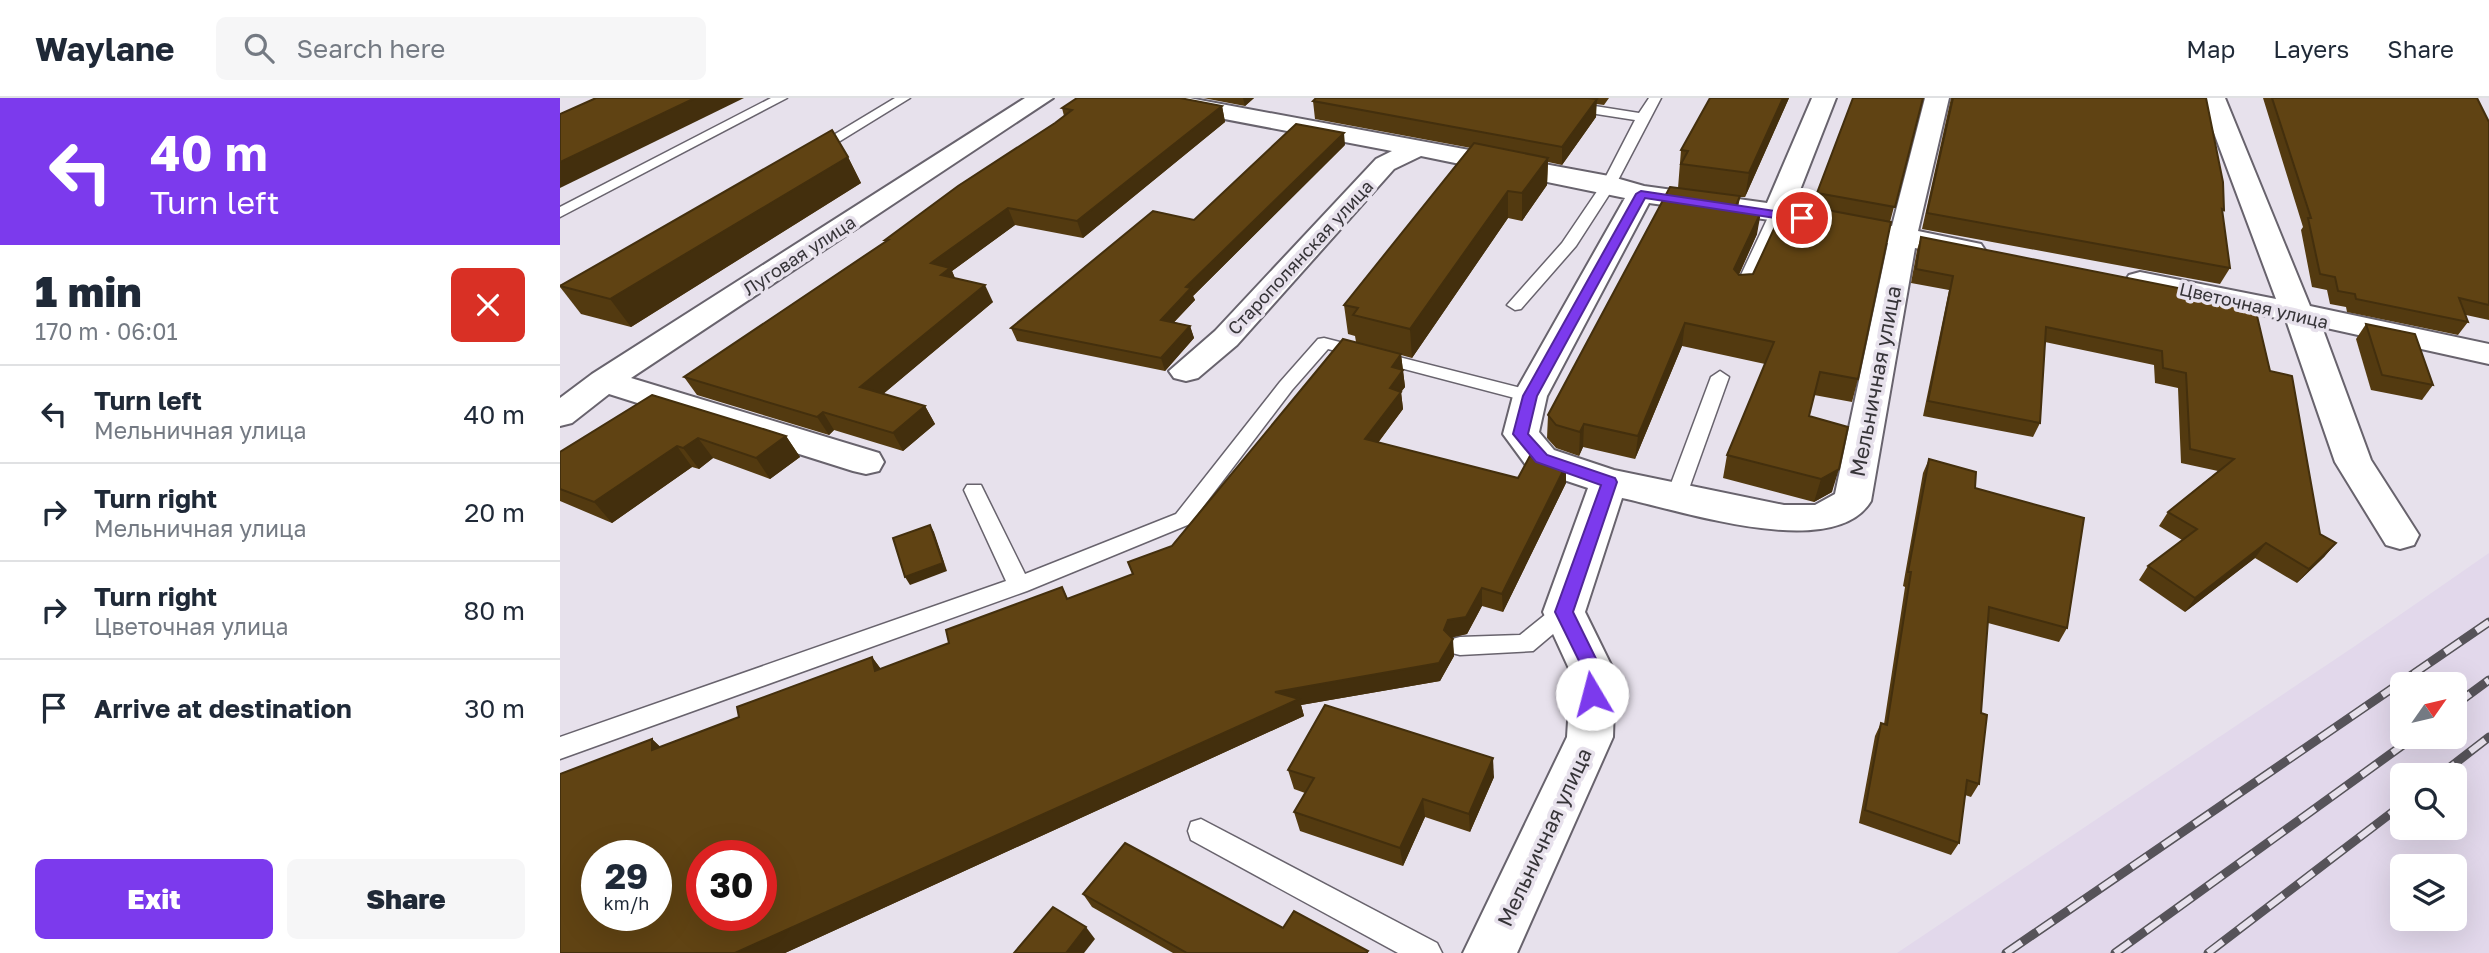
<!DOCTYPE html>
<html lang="en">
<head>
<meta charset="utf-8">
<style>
	:root { --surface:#fff; --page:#f6f6f7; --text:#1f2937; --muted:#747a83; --line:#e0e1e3; --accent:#7c3aed }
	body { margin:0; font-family:"Golos Text",sans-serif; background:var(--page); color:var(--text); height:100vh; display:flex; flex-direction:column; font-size:26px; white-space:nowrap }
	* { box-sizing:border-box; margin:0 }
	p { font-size:23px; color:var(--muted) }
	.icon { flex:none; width:38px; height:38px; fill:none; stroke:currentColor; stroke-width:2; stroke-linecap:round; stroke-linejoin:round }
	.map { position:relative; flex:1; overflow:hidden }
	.drawer { display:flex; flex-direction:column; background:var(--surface); width:560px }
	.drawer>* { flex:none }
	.banner { background:#7c3aed; color:#fff; overflow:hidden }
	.needle { width:46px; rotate:56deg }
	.tools { position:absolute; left:1830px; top:574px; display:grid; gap:14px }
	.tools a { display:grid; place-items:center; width:77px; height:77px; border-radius:10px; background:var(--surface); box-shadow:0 7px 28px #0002; font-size:35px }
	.speed { position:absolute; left:21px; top:742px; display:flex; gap:14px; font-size:35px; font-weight:700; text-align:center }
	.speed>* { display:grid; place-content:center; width:91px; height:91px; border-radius:50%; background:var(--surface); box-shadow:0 7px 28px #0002; line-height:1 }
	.speed small { font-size:18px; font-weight:400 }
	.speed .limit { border:10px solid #d22; background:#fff; color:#111 }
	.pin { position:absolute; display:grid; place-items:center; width:60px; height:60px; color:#fff; margin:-30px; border:4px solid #fff; border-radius:50%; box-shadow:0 2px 7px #0007 }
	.me { position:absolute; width:77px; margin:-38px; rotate:352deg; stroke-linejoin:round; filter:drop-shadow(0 0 5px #0008) }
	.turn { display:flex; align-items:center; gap:24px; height:147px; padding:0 35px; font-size:32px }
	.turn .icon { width:91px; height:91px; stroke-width:2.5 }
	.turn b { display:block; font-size:49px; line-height:60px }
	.round { display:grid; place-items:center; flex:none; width:74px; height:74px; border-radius:10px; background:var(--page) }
	.head { display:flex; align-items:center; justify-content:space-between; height:119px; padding:0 35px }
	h1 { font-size:42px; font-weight:800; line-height:52px }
	.button { display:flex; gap:14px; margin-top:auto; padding:14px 35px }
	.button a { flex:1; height:80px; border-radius:10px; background:var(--accent); color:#fff; font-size:28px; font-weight:800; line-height:80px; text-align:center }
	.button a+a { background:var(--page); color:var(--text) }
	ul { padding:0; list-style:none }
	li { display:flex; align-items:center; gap:21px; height:98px; padding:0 35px; border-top:2px solid var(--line) }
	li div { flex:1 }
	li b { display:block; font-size:26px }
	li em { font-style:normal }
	header { display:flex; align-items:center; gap:42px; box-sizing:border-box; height:98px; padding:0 35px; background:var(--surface); border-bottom:2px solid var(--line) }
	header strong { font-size:33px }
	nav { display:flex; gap:38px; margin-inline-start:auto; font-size:24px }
	.search { width:490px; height:63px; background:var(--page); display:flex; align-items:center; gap:18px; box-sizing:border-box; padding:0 24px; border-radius:10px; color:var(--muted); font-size:26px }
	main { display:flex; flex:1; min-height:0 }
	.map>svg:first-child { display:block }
	.built { fill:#e2d8eb; fill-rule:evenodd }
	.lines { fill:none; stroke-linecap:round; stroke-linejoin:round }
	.lane-casing { stroke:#68636d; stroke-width:3 }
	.street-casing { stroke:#68636d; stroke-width:4 }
	.lane { fill:#fff; fill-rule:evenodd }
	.street { fill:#fff; fill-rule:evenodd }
	.rail-casing { stroke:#565359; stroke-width:9 }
	.rail { stroke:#e7e1ec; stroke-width:6; stroke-dasharray:19; stroke-linecap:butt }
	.wall { fill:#533a10 }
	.shaded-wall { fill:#432f0d }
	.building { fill:#604313; stroke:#432f0d; stroke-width:2; fill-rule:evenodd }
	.route { fill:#7c3aed; stroke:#51269a; stroke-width:2 }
	.labels { text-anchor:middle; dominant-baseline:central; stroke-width:7; stroke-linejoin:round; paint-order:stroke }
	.far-street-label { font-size:18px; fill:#363438; stroke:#e7e1ec }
	.street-label { font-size:21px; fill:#363438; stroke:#e7e1ec }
</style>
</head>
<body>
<header>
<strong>Waylane</strong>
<div class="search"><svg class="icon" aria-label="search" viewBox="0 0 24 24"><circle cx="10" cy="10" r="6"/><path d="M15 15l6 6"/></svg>Search here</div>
<nav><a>Map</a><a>Layers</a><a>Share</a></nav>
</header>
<main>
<section class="drawer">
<div class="banner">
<div class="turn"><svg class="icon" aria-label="left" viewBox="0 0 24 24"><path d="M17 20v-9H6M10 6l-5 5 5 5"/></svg><div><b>40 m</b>Turn left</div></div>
</div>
<div class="head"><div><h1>1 min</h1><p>170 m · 06:01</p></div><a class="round" style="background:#d93025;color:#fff"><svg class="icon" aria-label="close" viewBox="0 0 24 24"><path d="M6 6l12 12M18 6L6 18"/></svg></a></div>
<ul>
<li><svg class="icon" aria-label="left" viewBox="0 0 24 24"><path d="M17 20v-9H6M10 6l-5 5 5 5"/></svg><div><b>Turn left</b><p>Мельничная улица</p></div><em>40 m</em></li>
<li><svg class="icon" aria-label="right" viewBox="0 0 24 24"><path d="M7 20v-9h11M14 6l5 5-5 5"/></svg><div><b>Turn right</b><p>Мельничная улица</p></div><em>20 m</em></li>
<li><svg class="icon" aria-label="right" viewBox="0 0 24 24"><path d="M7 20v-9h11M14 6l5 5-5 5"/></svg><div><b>Turn right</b><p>Цветочная улица</p></div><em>80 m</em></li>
<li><svg class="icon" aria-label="arrive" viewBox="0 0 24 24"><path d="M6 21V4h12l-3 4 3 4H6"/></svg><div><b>Arrive at destination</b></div><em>30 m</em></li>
</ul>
<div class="button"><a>Exit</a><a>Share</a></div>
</section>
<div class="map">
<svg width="1929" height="855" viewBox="0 0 1929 855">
	<rect width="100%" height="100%" fill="#e7e1ec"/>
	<path class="built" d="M1929,455V855H1337L1795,548ZM1843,586H1895V639H1843ZM1843,677H1895V730H1843ZM1843,768H1895V821H1843Z"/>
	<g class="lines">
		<defs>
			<g id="lane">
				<path d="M211,0H227L0,119V109Z"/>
				<path d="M335,0H350L259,56L247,53Z"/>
				<path d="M953,0H984L1079,15L1089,0H1101L1056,86L1016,148L961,211L955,212L947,207L1002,145L1042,86L1075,22L959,4Z"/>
				<path d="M1217,111L1224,115L1189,194L1187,197H1175L1173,194L1210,115Z"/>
				<path d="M764,240L977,294L979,298L970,304L768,251L732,292L630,426L467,493L0,661V639L446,483L404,392L407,387H421L465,476L616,416L720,284L758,241Z"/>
				<path d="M1160,273L1169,279L1126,399L1123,404H1109L1106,399L1151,279Z"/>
				<path d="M1004,505L1012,508L1015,514L1012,520L973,553L900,557L892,555L888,548L892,541L900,539L960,537L996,508Z"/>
				<path d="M641,721L877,845L882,855H838L631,742L628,733L631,724Z"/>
			</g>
			<g id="street">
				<path d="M465,0H493L71,280L319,355L324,364L319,373L306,376L293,373L49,296L12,325L0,328V300L32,276Z"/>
				<path d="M579,0H629L1049,78L1084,88L1207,105L1252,0H1276L1233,110L1332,128L1365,0H1389L1358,133L1421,146L1425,152L1421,158L1411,161L1355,150L1311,403C1274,465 1120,412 1062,400L1025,514L1055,575L1053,639L957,855H903L1007,639L1011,575L983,514L1028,390L968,370L943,336L953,298L1065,100L861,58L834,71L677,247L638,280L626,283L614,280L609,273L655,233L816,61L832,53L591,7L583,5ZM1089,105L1217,123L1328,145L1275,396L1255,407H1224L1054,372L994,352L979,334L987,298Z"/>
				<path d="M1641,0H1665L1750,208L1929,246V266L1762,229L1811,362L1859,437L1854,447L1840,451L1826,447L1775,364L1726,222L1580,192L1569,189L1565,183L1569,177L1580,174L1716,201Z"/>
			</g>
		</defs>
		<use href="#lane" class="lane-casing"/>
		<use href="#street" class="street-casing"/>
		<use href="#lane" class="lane"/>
		<use href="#street" class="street"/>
		<defs>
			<g id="rail">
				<path d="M1895,607L1929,582"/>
				<path d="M1880,677L1929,639"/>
				<path d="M1446,855L1929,524"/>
				<path d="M1555,855L1854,639"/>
				<path d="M1648,855L1843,706"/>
			</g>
		</defs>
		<use href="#rail" class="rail-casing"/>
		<use href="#rail" class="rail"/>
	</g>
	<g class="wall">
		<path d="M643,0H694L685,8Z"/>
		<path d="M756,0H1049L1044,7L1036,6V19L1002,67L988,64L987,87L962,123L948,120L852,260L841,257L845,289L841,294L843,311L818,345L958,380L1006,385L943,514L922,508L907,536L892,539L894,558L880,583L741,607L744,618L225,855L92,641L100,649L179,619L312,559L321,571L389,545L502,489L508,501L573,476L612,448L796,244L795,238L788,236L784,207L911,50L755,21L753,3Z"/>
		<path d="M1150,0H1229L1185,99H1180L1178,110L1197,136L1179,177L1193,176L1246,123L1254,110L1257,95L1363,0L1330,124L1298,281L1292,304L1254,297L1249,318L1272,394L1254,404L1163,380L1167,357L1205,266L1122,248L1075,361L1023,349L1019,358L996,350L987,340L988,317L1118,90L1121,52Z"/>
		<path d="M1391,0H1646L1664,112L1662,116L1670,170L1660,186L1362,131Z"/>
		<path d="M1703,0H1917L1929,24V222L1906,217L1908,224L1898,237L1787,214L1786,209L1770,206L1767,192L1752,189L1741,132L1743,129Z"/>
		<path d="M662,8L665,24L523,140L455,127L392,173L395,180L433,204L323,296L365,308L375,326L343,353L274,332L269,337L137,297L124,279L326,143L325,142L495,25L504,18L502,10Z"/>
		<path d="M785,47L633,198L635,202L614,224L630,228L634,240L605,273L457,243L451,230L634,122Z"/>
		<path d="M288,59L301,85L71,229L21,216L0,189V187Z"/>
		<path d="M1361,139L1710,273L1760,436L1776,445L1764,459L1737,485L1695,460L1625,514L1579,482L1588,468L1622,442L1599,428L1608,414L1658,373L1621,365L1618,290L1595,285L1594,267L1485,244L1480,325L1473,339L1363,318L1389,192L1351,185L1357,152Z"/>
		<path d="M1806,226L1873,287L1862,302L1811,292L1796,241Z"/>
		<path d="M92,297L226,338L240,359L210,381L153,360L139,371L132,369L52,425L0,403V354Z"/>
		<path d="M1369,361L1415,390L1507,530L1499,544L1428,525L1421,615L1419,686L1411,699L1405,697L1399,745L1391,757L1299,725L1315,638L1321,625L1324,626L1345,489L1343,488L1363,375Z"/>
		<path d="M728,672L934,679L910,734L865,719L843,768L740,733L734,714L745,695L734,691Z"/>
		<path d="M523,796L723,830L808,853V855H613L532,809Z"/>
	</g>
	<g class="shaded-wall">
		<path d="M135,0H184L0,90V64Z"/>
		<path d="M683,0H694L685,8Z"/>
		<path d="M1223,0H1229L1185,99L1189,75Z"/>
		<path d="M1037,1L1036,19L1002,67V49Z"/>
		<path d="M662,8L665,24L523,140L517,123Z"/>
		<path d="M784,35L785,47L633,198L635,202L605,234L601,222L626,189Z"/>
		<path d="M288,59L301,85L71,229L50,201Z"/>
		<path d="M988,60L987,87L962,123V95Z"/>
		<path d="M948,93V120L852,260L850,231Z"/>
		<path d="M448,110L455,127L392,173L398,188L389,194L371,165Z"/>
		<path d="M1201,114L1197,136L1171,193L1174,171Z"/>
		<path d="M425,187L433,204L310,307L300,289Z"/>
		<path d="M1125,225L1122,248L1075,361L1078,338Z"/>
		<path d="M630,228L634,240L605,273L601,260Z"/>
		<path d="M841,256L845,289L841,294L843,311L807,359L805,341L830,290L832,269Z"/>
		<path d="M365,308L375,326L343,353L333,335Z"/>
		<path d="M263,314L274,332L269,337L257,319Z"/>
		<path d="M1024,326L1023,349L1019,358L1020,334Z"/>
		<path d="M226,338L240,359L210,381L196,360Z"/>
		<path d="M138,340L153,360L139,371L123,350Z"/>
		<path d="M117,348L132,369L52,425L34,404Z"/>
		<path d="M1006,367V385L943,514L942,496Z"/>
		<path d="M1279,371L1272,394L1254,404L1261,381Z"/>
		<path d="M370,427L374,434L387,473L350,487L345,479Z"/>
		<path d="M1706,445L1695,460L1625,514L1635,500Z"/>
		<path d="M1776,445L1764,459L1737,485L1749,471Z"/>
		<path d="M922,490V508L907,536L890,540L884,532L888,522Z"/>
		<path d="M893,541L894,558L880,583L741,607L744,618L225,855H175L715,594Z"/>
		<path d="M312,559L325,577L315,573Z"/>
		<path d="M92,641L110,658L92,652Z"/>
		<path d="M933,660L934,679L910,734L909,716Z"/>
		<path d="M863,701L865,719L843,768L840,750Z"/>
		<path d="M526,829L535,841L524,855H506Z"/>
	</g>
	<g class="building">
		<path d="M36,0H135L0,64V16Z"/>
		<path d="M517,0H620L662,8L517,123L448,110L371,165L390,170L381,177L425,187L300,289L365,308L333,335L263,314L257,319L124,279L328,142H325L398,88L495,25L512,12L502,10Z"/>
		<path d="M756,0H1028L1037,1L1002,49L753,3Z"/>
		<path d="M1150,0H1223L1189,75L1121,66L1128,53L1121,52Z"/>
		<path d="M1293,0H1363L1335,109L1257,95Z"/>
		<path d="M1393,0H1646L1663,84L1664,112L1662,111L1670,170L1367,115Z"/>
		<path d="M1712,0H1917L1929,24V207L1899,200L1908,224L1796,201L1795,196L1778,193L1775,179L1760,176L1748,120H1751Z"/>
		<path d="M736,26L784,35L626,189L631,190L601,222L630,228L601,260L451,230L593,113L634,122Z"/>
		<path d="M272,32L288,59L50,201L0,188Z"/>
		<path d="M914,45L988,60L962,95L948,93L850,231L793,217L798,210L784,207Z"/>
		<path d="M1110,89L1180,98L1175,110L1201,114L1174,171L1179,177L1193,176L1220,118L1246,123L1251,109L1331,124L1298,281L1260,274L1249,318L1288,329L1279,371L1261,381L1167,357L1214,244L1125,225L1078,338L1024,326L1020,334L996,327L988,317Z"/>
		<path d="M1361,139L1694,205L1710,273L1732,278L1760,436L1776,445L1749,471L1706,445L1635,500L1588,468L1637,431L1608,414L1674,361L1630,351L1626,275L1603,270L1602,253L1486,229L1480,325L1368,303L1393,178L1356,171Z"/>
		<path d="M1806,226L1855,236L1873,287L1822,277Z"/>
		<path d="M783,241L841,256L832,269L843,272L830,290L841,294L805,341L958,380L971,356L1006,367L942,496L922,490L906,519L888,522L884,532L893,541L879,565L715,594L739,601L175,855H0V676L92,641V652L179,619L177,609L312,559L315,573L389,545L386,532L502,489L507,501L573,476L568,464L612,448ZM37,758H96V817H37ZM142,758H201V817H142Z"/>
		<path d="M92,297L226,338L196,360L138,340L123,350L117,348L34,404L0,391V354Z"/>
		<path d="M1369,361L1416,374L1415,390L1524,420L1507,530L1429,509L1421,615L1427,617L1419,686L1407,682L1399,745L1305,712L1321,625L1327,627L1351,474H1348Z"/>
		<path d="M370,427L383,465L345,479L333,440Z"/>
		<path d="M765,607L933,660L909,716L863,701L840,750L734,714L754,680L728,672Z"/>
		<path d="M565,745L723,830L734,813L808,853L806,855H627L523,796Z"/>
		<path d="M493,809L526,829L506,855H454Z"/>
	</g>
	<path class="route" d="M1081,93L1242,117L1248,120L1242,124L1085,100L977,298L968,336L987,357L1055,380L1057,384L1013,514L1043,575L1042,596L1032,604L1023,596L1025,575L995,514L1041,387L976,364L953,336L963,298L1076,96Z"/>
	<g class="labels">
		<g class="far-street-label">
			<text transform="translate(239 157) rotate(-33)">Луговая улица</text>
			<text transform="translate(740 159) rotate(-47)">Старополянская улица</text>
			<text transform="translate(1694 207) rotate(13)">Цветочная улица</text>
		</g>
		<g class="street-label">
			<text transform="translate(1315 283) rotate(-79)">Мельничная улица</text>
			<text transform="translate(984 739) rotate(-65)">Мельничная улица</text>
		</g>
	</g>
</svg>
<div class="tools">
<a><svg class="needle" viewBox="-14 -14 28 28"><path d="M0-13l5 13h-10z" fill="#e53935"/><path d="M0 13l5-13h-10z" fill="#747a83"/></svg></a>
<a><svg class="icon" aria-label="search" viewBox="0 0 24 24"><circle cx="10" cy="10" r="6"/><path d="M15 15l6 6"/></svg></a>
<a><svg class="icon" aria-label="layers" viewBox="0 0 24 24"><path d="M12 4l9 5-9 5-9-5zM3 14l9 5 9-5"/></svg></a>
</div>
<div class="speed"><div>29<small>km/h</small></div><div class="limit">30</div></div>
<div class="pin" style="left:1242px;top:120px;background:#d93025"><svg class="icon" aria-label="arrive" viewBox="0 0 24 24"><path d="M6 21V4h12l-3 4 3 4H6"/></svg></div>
<svg class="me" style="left:1032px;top:596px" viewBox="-20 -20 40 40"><circle r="19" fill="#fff"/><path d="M0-13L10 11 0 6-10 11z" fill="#7c3aed"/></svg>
</div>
</main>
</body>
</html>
